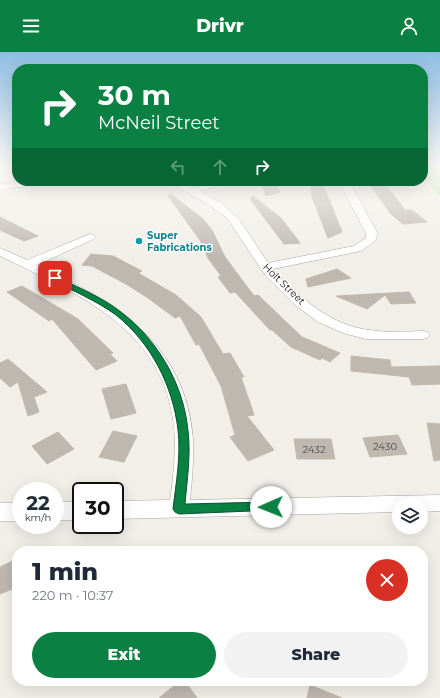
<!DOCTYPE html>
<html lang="en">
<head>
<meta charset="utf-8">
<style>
	:root { --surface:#fff; --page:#f2f2f3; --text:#1f2937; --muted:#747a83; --accent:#0b8043 }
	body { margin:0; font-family:Montserrat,sans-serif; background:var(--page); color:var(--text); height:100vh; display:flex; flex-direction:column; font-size:15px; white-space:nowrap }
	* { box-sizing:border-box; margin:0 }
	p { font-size:13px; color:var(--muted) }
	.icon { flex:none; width:22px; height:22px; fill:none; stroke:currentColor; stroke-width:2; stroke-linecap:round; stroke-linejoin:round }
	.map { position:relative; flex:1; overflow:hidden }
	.drawer { position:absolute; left:12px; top:494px; width:416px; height:140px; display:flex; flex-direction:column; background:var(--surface); border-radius:16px; box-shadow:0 4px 16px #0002 }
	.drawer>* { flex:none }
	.top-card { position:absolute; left:12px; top:12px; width:416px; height:122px; border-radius:16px; box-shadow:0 4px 16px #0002; background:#0b8043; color:#fff; overflow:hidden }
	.tools { position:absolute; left:392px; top:446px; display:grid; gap:8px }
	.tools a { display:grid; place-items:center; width:36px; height:36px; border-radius:50%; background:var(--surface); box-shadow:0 4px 16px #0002; font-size:20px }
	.speed { position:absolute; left:12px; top:430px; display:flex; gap:8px; font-size:20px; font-weight:700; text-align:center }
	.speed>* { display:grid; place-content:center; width:52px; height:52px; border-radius:50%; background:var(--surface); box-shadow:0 4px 16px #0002; line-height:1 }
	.speed small { font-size:10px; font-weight:400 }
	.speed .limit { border:2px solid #111; border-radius:6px; background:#fff; color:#111 }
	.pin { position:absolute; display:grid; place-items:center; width:34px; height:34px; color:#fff; margin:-17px; border-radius:8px; box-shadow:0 2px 6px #0006 }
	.me { position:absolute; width:44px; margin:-22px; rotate:269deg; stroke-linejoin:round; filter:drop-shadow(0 0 3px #0008) }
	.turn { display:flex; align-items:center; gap:14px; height:84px; padding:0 20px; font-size:18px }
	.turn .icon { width:52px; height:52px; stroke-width:2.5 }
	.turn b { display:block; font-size:28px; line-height:34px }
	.lanes { display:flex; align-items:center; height:38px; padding:0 20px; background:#0003; justify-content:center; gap:20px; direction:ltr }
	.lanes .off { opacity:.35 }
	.round { display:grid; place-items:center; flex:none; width:42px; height:42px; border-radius:21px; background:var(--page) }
	.headline { display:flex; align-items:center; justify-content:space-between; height:68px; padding:0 20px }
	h1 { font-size:24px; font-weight:800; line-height:30px }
	.button { display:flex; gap:8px; margin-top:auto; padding:8px 20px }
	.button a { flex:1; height:46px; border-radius:24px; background:var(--accent); color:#fff; font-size:16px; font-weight:800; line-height:46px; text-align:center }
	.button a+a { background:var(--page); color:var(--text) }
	header { display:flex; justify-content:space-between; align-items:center; height:52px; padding:0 20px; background:var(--accent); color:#fff; font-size:18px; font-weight:800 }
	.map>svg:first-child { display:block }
	.grass { fill:#c4e7b1 }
	.building { fill:#beb8b1; stroke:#c2b8ab }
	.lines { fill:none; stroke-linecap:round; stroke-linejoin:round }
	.minor-casing { stroke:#a5a5a5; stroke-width:1 }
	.minor { fill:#fff; fill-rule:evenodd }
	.route { fill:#0b8043; stroke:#07532c }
	.culture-dot { fill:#0f9aa8; stroke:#fff; stroke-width:1.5 }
	.labels { text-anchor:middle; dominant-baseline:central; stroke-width:3; stroke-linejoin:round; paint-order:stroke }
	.far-culture-label { font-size:10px; font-weight:bold; fill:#0d838f; stroke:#fff; text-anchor:start }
	.far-street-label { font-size:10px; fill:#212121; stroke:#fff }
	.number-label { font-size:10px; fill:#484745 }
</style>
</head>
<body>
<header><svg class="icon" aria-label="menu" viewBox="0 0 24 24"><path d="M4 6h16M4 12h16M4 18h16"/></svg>Drivr<svg class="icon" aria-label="person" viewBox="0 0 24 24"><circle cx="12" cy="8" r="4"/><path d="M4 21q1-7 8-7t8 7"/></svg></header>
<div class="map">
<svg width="440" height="646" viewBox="0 0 440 646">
	<rect width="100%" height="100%" fill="#f1efe8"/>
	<path class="grass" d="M423,115H440V145L423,125Z"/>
	<g class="building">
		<path d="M260,129H274L280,140L266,144Z"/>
		<path d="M370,129H383L405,158H412L427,170L403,172L391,162L371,134H373Z"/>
		<path d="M311,133L324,134L342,180L328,186L312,145Z"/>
		<path d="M171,142L203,167L212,178L225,205L254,244L258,243L302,285L340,301L330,310L322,306L320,308L291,295L272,278H270L235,240L230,241L218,225L221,224L208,206L200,188L168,144Z"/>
		<path d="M253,144L281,166L300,191L284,192L250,147Z"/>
		<path d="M0,165L38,184L24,189L0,178Z"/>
		<path d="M91,202L113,204L142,219L138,221L176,243L201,265L223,302L230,301L244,325H241L254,363L247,364L274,398L248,409L230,385L235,383L221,334L199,292L196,293L180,264L175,266L148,246L126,232L92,214L82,213Z"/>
		<path d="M337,217L351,226L308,235L306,227Z"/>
		<path d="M22,234L78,267L113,301L110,302L117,309L96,318L52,267L49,269L7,240Z"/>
		<path d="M409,240L416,251L391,252L385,243L367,257L336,244Z"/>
		<path d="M351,304L390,308L391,315L440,314V332L412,333L409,325L351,319Z"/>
		<path d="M8,307L47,340L34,345L39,360L28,364L18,330L10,335L0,326V311Z"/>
		<path d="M126,332L136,361L111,367L102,337Z"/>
		<path d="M427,371L440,372V408L434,409Z"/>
		<path d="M113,379L137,384L124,410L99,405Z"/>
		<path d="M58,380L74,397L47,412L32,394Z"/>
		<path d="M398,383L407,402L370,405L363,386Z"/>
		<path d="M294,387H331L335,407H297Z"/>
		<path d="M17,507V535L0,542V515Z"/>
		<path d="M180,629H185L197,646H159Z"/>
		<path d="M310,633L342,646H307Z"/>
	</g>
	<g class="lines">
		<defs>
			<g id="minor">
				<path d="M21,129H45L40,132L0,138V132Z"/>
				<path d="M166,129H179L193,136L218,129H229L228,132L200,139L221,151L239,167L268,211L354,194L366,186V182L339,129H349L378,182L375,189L361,199L273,217C296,242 325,268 358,276C379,281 402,280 423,279L428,280L430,283L428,286L423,287H366L343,281L318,270L295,253L265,223L227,166L206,151Z"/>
				<path d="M90,182L94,183L96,185L94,187L37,213C116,251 185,290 193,387C194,407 192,428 190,448L440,443V459L421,460V453H399V460L115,467V449L170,448C173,428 175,408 175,388C171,280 84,245 0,204V196L27,208Z"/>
				<rect x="55" y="450" width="26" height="18"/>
				<rect x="0" y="451" width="21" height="18"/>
			</g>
		</defs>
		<use href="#minor" class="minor-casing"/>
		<use href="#minor" class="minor"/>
	</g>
	<linearGradient id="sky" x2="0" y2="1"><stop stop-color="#8fbde3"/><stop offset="0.56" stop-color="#f9f8f5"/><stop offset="1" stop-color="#f9f8f5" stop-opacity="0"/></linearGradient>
	<rect width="440" height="205" fill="url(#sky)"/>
	<path class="route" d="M52,225H57C79,236 102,245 121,260C158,288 184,333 188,379C191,403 187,428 185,452L271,450L275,451L277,455L275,458L179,462L175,460L173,457C176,431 181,404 178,378C173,334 151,291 116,263C97,249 73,239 52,228Z"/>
	<circle class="culture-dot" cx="139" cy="189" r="4"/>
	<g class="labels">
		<g class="far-culture-label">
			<text x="147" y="183">Super<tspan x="147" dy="12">Fabrications</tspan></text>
		</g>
		<g class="far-street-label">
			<text transform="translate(284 232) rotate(44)">Holt Street</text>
		</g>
		<g class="number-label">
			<text x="385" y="394">2430</text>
			<text x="314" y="397">2432</text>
		</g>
	</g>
</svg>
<div class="tools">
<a><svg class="icon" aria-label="layers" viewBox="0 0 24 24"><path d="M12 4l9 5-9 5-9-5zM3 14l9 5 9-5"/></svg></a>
</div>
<div class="speed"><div>22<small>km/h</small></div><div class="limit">30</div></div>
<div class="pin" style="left:55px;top:226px;background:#d93025"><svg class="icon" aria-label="arrive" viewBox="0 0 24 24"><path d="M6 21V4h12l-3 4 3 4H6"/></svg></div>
<svg class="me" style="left:271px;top:455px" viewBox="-20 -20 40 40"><circle r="19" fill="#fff"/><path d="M0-13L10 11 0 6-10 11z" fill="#0b8043"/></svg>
<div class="top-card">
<div class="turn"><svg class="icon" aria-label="right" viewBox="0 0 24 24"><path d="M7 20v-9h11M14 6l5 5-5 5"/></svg><div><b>30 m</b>McNeil Street</div></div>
<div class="lanes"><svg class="icon off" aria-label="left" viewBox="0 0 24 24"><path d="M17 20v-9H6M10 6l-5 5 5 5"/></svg><svg class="icon off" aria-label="ahead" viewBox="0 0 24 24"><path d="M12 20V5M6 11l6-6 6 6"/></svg><svg class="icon" aria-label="right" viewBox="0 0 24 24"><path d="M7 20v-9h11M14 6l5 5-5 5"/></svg></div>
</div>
<section class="drawer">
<div class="headline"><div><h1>1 min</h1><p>220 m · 10:37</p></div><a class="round" style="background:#d93025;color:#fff"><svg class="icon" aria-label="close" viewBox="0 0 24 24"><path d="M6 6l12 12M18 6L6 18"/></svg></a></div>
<div class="button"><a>Exit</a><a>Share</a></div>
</section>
</div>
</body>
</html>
